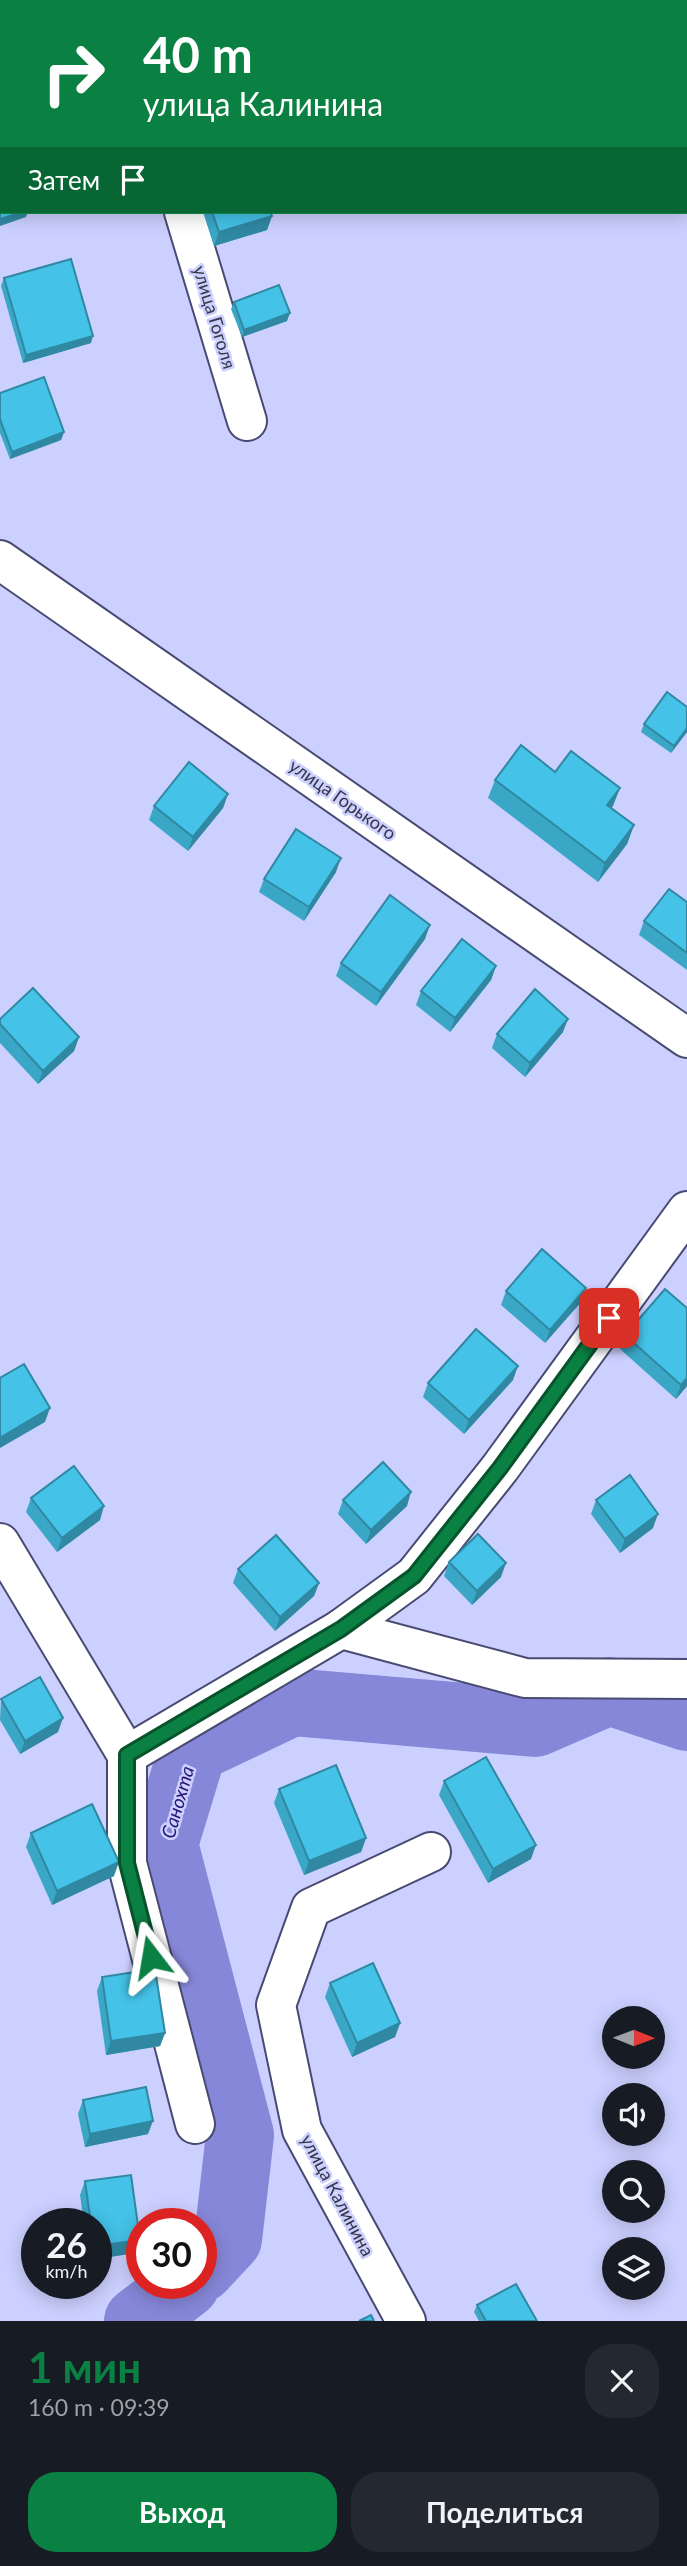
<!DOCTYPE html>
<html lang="ru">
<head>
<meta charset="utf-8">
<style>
	:root { --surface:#171b24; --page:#242831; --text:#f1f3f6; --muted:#9ea1a6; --accent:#0b8043 }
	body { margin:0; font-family:Lato,sans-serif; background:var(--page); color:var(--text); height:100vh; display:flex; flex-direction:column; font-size:26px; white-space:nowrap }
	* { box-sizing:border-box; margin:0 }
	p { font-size:23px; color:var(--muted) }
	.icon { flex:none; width:38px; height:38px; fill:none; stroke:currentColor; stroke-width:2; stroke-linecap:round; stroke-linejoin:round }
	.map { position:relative; height:2321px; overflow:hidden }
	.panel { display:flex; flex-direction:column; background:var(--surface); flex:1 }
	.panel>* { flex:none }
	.hud { position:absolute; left:0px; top:0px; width:688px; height:214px; box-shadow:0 4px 18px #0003; background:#0b8043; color:#fff; overflow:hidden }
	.needle { width:46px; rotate:91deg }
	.buttons { position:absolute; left:602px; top:2006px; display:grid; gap:14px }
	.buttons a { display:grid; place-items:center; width:63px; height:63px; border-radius:50%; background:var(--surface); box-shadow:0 4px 18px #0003; font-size:35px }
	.speed { position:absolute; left:21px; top:2208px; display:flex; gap:14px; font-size:35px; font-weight:700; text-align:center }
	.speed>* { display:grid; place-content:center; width:91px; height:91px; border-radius:50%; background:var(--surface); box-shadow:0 4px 18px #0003; line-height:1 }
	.speed small { font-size:18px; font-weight:400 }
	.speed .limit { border:10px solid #d22; background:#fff; color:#111 }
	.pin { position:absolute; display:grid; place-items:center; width:60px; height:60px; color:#fff; margin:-30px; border-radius:14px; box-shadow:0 4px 10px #0006 }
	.me { position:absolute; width:77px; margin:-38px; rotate:346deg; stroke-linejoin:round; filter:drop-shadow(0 0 5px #0008) }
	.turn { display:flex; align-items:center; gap:24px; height:147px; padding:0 28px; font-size:32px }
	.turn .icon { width:91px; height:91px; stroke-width:2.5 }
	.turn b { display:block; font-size:49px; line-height:60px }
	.then { display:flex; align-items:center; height:66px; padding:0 28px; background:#0003; gap:14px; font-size:26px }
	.round { display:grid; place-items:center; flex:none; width:74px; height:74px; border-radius:28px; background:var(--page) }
	.headline { display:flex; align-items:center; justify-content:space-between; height:119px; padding:0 28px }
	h1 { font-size:42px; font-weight:700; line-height:52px; color:var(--accent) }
	.primary-button { display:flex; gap:14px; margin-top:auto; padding:14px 28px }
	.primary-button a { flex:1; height:80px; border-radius:28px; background:var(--accent); color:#fff; font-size:28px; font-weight:700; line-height:80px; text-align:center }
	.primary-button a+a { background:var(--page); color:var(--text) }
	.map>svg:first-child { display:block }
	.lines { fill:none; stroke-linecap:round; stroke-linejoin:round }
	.river { stroke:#8687d9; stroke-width:68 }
	.minor-casing { stroke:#494a72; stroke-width:42 }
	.minor { stroke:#fff; stroke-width:38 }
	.wall { fill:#3aa7c7 }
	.shaded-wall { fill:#3088a2 }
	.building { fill:#44c2e7; stroke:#3088a2; stroke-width:2 }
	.route-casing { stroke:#07532c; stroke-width:18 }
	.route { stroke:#0b8043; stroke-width:12 }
	.labels { text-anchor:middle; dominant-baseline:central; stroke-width:5; stroke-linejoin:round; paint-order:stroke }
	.street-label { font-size:18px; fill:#353648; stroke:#ccd0ff }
	.water-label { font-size:19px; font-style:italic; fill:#281474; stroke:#ccd0ff }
</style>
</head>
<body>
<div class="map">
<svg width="687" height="2321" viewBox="0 0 687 2321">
	<rect width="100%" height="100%" fill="#ccd0ff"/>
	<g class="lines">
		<g class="river">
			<path d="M201,2268L228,2239L240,2135L164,1844L193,1749L292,1702L535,1723L609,1691L687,1717"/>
			<path d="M138,2321L186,2284"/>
		</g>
		<defs>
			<g id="minor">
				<path d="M120,0V2"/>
				<path d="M184,212L247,421"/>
				<path d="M0,560L687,1038"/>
				<path d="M0,1543L127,1755V1863L195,2124"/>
				<path d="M341,1629L525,1678L687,1679"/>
				<path d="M127,1755L341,1629L414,1576L500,1468L687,1211"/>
				<path d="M406,2321L302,2130L276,2005L311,1908L431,1852"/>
			</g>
		</defs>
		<use href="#minor" class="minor-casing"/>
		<use href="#minor" class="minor"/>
	</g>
	<g class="wall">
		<path d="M203,212H270L272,216L267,230L214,246Z"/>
		<path d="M4,278L91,343L23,363L1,286Z"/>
		<path d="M234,302L287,321L242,337L231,309Z"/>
		<path d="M0,393L64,432L61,440L10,459L0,433Z"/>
		<path d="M644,724L687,732L671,753L641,732Z"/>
		<path d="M555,772L620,788L611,808L634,825L627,844L598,882L488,798L495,780Z"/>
		<path d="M228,794L223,808L188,851L149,820L154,806Z"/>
		<path d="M336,872L304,921L259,892L264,879Z"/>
		<path d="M687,902V970L639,935L644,921Z"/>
		<path d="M425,939L376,1006L336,976L341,963Z"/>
		<path d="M496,966L491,980L450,1032L416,1005L421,991Z"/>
		<path d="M0,1019L79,1037L74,1051L38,1084L0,1043Z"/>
		<path d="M563,1032L525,1077L492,1048L497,1034Z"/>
		<path d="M586,1288L581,1302L545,1343L501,1305L506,1291Z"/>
		<path d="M687,1308V1386L676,1399L620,1349L625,1335Z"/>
		<path d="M513,1380L464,1434L423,1397L428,1383Z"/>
		<path d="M31,1498L100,1520L57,1552L26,1512Z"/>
		<path d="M343,1500L407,1506L366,1544L338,1514Z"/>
		<path d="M596,1500L653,1528L620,1553L591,1514Z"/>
		<path d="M449,1562L501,1577L472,1605L444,1576Z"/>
		<path d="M238,1569L319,1583L314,1596L275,1631L233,1583Z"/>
		<path d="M1,1699L58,1732L20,1754L0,1720Z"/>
		<path d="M444,1781L531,1859L488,1883L439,1795Z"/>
		<path d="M279,1789L366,1838L361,1852L304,1875L274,1803Z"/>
		<path d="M31,1833L114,1876L52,1905L26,1847Z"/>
		<path d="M102,1977L165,2033L160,2046L106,2055L97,1991Z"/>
		<path d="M330,1983L400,2023L395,2037L352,2057L325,1997Z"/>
		<path d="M83,2100L148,2134L85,2147L78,2114Z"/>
		<path d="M85,2181L135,2253L96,2259V2224H84L80,2195Z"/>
		<path d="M477,2305L537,2321H479L474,2312Z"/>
	</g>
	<g class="shaded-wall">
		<path d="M23,212H28L26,217L0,226V219Z"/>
		<path d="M272,216L267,230L214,246L219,232Z"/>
		<path d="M290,313L287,321L242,337L244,330Z"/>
		<path d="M93,336L91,343L23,363L26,355Z"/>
		<path d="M64,432L61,440L10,459L12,452Z"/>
		<path d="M687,728V732L671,753L674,746Z"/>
		<path d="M620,788L613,806L600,823L607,805Z"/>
		<path d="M228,794L223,808L188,851L193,837Z"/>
		<path d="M634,825L627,844L598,882L605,863Z"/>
		<path d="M341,858L336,872L304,921L309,907Z"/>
		<path d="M430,925L425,939L376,1006L381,992Z"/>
		<path d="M496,966L491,980L450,1032L455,1018Z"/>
		<path d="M568,1019L563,1032L525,1077L530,1063Z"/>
		<path d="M79,1037L74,1051L38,1084L43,1071Z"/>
		<path d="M586,1288L581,1302L545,1343L550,1330Z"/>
		<path d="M518,1366L513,1380L464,1434L469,1420Z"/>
		<path d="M687,1378V1386L676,1399L681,1385Z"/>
		<path d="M50,1408L45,1422L0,1448V1438Z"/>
		<path d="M411,1492L407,1506L366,1544L371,1530Z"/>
		<path d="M104,1506L100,1520L57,1552L62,1538Z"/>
		<path d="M658,1514L653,1528L620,1553L625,1539Z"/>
		<path d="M506,1563L501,1577L472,1605L477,1591Z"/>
		<path d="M319,1583L314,1596L275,1631L280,1617Z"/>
		<path d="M63,1718L58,1732L20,1754L25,1741Z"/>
		<path d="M366,1838L361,1852L304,1875L309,1861Z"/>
		<path d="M536,1845L531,1859L488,1883L493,1869Z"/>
		<path d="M119,1862L114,1876L52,1905L57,1891Z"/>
		<path d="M400,2023L395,2037L352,2057L357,2043Z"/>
		<path d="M165,2033L160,2046L106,2055L111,2041Z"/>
		<path d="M153,2121L148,2134L85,2147L90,2134Z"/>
		<path d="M140,2240L135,2253L96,2259V2246Z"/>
	</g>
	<g class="building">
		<path d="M158,0H210L211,2H152Z"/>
		<path d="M0,75H2V116L0,117Z"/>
		<path d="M2,169V212H23L0,219V170Z"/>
		<path d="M212,212H270L272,216L219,232Z"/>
		<path d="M71,259L93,336L26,355L4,278Z"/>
		<path d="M279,285L290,313L244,330L234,302Z"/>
		<path d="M44,377L64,432L12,452L0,419V393Z"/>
		<path d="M667,692L687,707V728L674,746L644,724Z"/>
		<path d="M521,745L555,772L571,751L620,788L607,805L634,825L605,863L495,780Z"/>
		<path d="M189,762L228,794L193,837L154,806Z"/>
		<path d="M296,829L341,858L309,907L264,879Z"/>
		<path d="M669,889L687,902V953L644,921Z"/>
		<path d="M390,895L430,925L381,992L341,963Z"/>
		<path d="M462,939L496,966L455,1018L421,991Z"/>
		<path d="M33,988L79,1037L43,1071L0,1024V1019Z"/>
		<path d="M535,989L568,1019L530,1063L497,1034Z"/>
		<path d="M542,1249L586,1288L550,1330L506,1291Z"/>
		<path d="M665,1289L687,1308V1378L681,1385L625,1335Z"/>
		<path d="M476,1329L518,1366L469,1420L428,1383Z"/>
		<path d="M24,1364L50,1408L0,1438V1378Z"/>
		<path d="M383,1462L411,1492L371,1530L343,1500Z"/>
		<path d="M74,1466L104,1506L62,1538L31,1498Z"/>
		<path d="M630,1475L658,1514L625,1539L596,1500Z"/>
		<path d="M478,1534L506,1563L477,1591L449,1562Z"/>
		<path d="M276,1535L319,1583L280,1617L238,1569Z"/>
		<path d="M40,1677L63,1718L25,1741L1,1699Z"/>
		<path d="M486,1757L536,1845L493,1869L444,1781Z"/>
		<path d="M336,1765L366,1838L309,1861L279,1789Z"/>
		<path d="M92,1804L119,1862L57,1891L31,1833Z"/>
		<path d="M373,1963L400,2023L357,2043L330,1983Z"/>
		<path d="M155,1969L165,2033L111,2041L102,1977Z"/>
		<path d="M146,2087L153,2121L90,2134L83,2100Z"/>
		<path d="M131,2175L140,2240L96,2246V2224H91L85,2181Z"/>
		<path d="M516,2284L537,2321H486L477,2305Z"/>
		<path d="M371,2315L374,2321H359Z"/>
	</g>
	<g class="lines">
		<defs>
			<path id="route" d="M151,1957L127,1863V1755L341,1629L414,1576L500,1468L609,1318"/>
		</defs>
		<use href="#route" class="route-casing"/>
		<use href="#route" class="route"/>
	</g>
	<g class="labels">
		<g class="street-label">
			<text transform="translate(215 317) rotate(73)">улица Гоголя</text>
			<text transform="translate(343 799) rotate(35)">улица Горького</text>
			<text transform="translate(338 2195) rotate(62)">улица Калинина</text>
		</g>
		<g class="water-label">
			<text transform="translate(177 1802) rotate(-74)">Санохта</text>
		</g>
	</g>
</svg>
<div class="buttons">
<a><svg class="needle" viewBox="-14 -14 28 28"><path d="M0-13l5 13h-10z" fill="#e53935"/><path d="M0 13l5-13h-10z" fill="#9ea1a6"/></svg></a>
<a><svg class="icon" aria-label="sound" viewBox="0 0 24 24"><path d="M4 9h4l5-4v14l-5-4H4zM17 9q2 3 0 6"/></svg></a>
<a><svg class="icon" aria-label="search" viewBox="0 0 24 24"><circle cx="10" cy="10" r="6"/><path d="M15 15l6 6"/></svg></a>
<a><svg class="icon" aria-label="layers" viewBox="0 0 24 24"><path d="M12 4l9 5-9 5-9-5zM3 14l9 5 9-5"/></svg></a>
</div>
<div class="speed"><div>26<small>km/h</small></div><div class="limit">30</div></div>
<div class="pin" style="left:609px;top:1318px;background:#d93025"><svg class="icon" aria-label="arrive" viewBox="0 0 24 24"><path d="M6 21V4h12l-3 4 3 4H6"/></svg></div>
<svg class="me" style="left:151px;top:1957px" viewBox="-20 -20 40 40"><path d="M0-17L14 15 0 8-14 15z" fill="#0b8043" stroke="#fff" stroke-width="4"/></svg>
<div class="hud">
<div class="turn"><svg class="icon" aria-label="right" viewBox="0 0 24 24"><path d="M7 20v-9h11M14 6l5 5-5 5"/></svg><div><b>40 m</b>улица Калинина</div></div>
<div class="then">Затем<svg class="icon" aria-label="arrive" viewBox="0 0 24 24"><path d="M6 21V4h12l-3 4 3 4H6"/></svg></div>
</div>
</div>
<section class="panel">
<div class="headline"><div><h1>1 мин</h1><p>160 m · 09:39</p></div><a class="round"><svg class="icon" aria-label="close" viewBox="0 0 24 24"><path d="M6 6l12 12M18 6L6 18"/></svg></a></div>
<div class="primary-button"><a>Выход</a><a>Поделиться</a></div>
</section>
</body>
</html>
